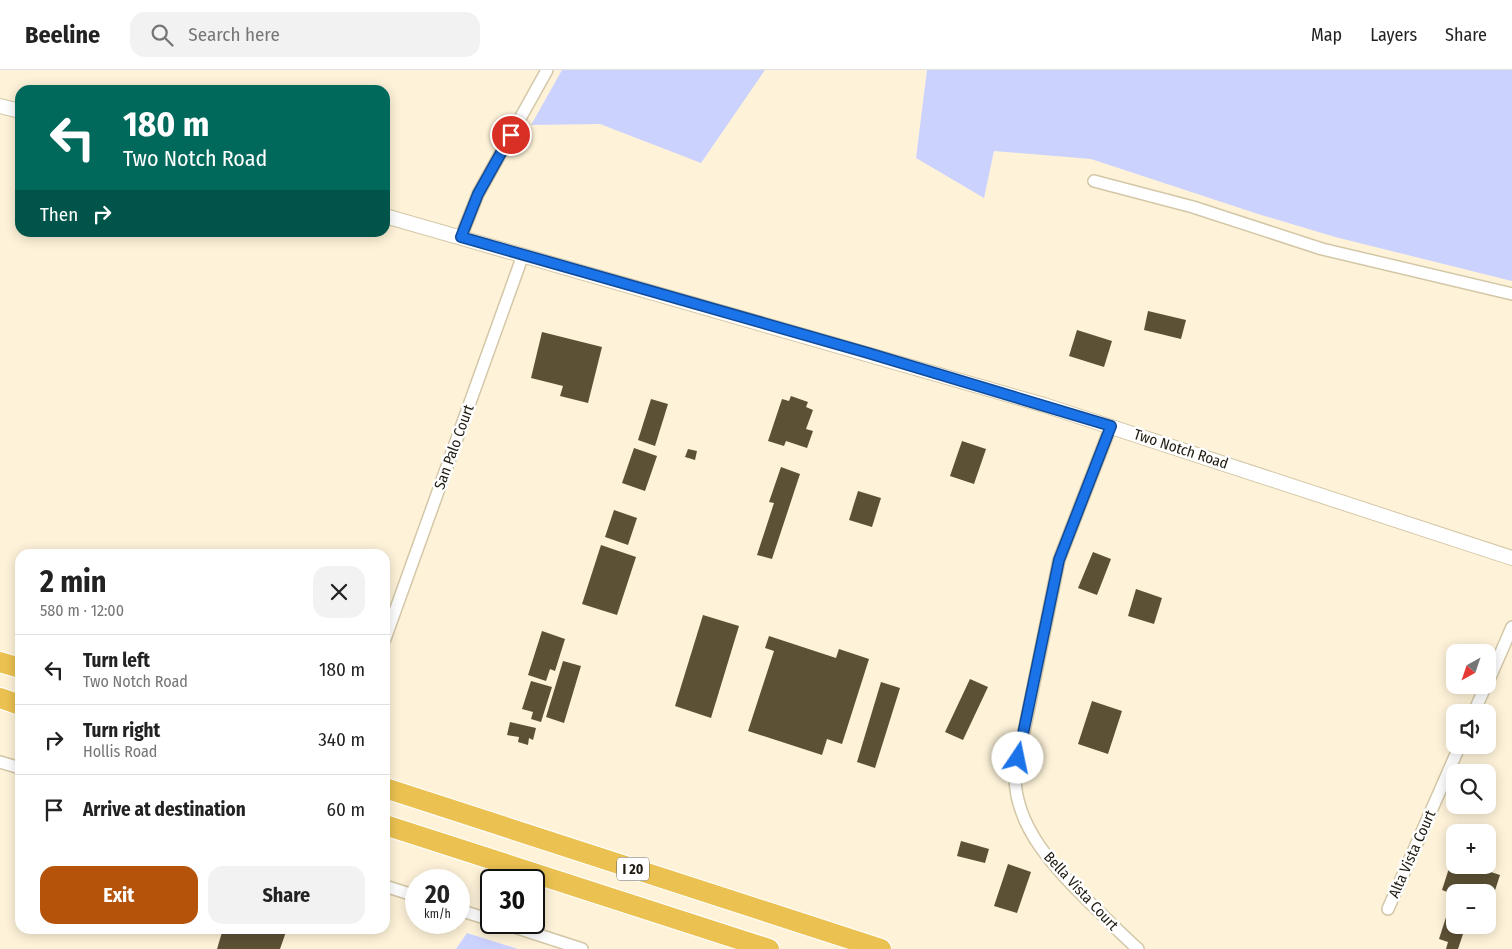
<!DOCTYPE html>
<html lang="en">
<head>
<meta charset="utf-8">
<style>
	:root { --surface:#fff; --page:#f2f2f2; --text:#222; --muted:#767676; --line:#e0e0e0; --accent:#b45309 }
	body { margin:0; font-family:"Fira Sans Condensed",sans-serif; background:var(--page); color:var(--text); height:100vh; display:flex; flex-direction:column; font-size:19px; white-space:nowrap }
	* { box-sizing:border-box; margin:0 }
	p { font-size:16px; color:var(--muted) }
	.icon { flex:none; width:28px; height:28px; fill:none; stroke:currentColor; stroke-width:2; stroke-linecap:round; stroke-linejoin:round }
	.map { position:relative; flex:1; overflow:hidden }
	.sheet { position:absolute; left:15px; top:479px; width:375px; height:385px; display:flex; flex-direction:column; background:var(--surface); border-radius:15px; box-shadow:0 2px 12px #0003 }
	.sheet>* { flex:none }
	.top-card { position:absolute; left:15px; top:15px; width:375px; height:152px; border-radius:15px; box-shadow:0 2px 12px #0003; background:#00695c; color:#fff; overflow:hidden }
	.needle { width:32px; rotate:220deg }
	.tools { position:absolute; left:1446px; top:574px; display:grid; gap:10px }
	.tools a { display:grid; place-items:center; width:50px; height:50px; border-radius:10px; background:var(--surface); box-shadow:0 2px 12px #0003; font-size:25px }
	.speed { position:absolute; left:405px; top:799px; display:flex; gap:10px; font-size:25px; font-weight:700; text-align:center }
	.speed>* { display:grid; place-content:center; width:65px; height:65px; border-radius:50%; background:var(--surface); box-shadow:0 2px 12px #0003; line-height:1 }
	.speed small { font-size:12px; font-weight:400 }
	.speed .limit { border:2px solid #111; border-radius:8px; background:#fff; color:#111 }
	.pin { position:absolute; display:grid; place-items:center; width:42px; height:42px; color:#fff; margin:-21px; border:2px solid #fff; border-radius:50%; box-shadow:0 1px 5px #0007 }
	.me { position:absolute; width:55px; margin:-28px; rotate:11deg; stroke-linejoin:round; filter:drop-shadow(0 0 4px #0008) }
	.turn { display:flex; align-items:center; gap:18px; height:105px; padding:0 25px; font-size:22px }
	.turn .icon { width:65px; height:65px; stroke-width:2.5 }
	.turn b { display:block; font-size:35px; line-height:42px }
	.then { display:flex; align-items:center; height:48px; padding:0 25px; background:#0003; gap:10px; font-size:19px }
	.round { display:grid; place-items:center; flex:none; width:52px; height:52px; border-radius:15px; background:var(--page) }
	.overview { display:flex; align-items:center; justify-content:space-between; height:85px; padding:0 25px }
	h1 { font-size:30px; font-weight:700; line-height:38px }
	.primary-button { display:flex; gap:10px; margin-top:auto; padding:10px 25px }
	.primary-button a { flex:1; height:58px; border-radius:15px; background:var(--accent); color:#fff; font-size:20px; font-weight:700; line-height:58px; text-align:center }
	.primary-button a+a { background:var(--page); color:var(--text) }
	ul { padding:0; list-style:none }
	li { display:flex; align-items:center; gap:15px; height:70px; padding:0 25px; border-top:1px solid var(--line) }
	li div { flex:1 }
	li b { display:block; font-size:19px }
	li em { font-style:normal }
	header { display:flex; align-items:center; gap:30px; box-sizing:border-box; height:70px; padding:0 25px; background:var(--surface); border-bottom:1px solid var(--line) }
	header strong { font-size:24px }
	nav { display:flex; gap:28px; margin-inline-start:auto; font-size:18px }
	.search { width:350px; height:45px; background:var(--page); display:flex; align-items:center; gap:12px; box-sizing:border-box; padding:0 18px; border-radius:15px; color:var(--muted); font-size:19px }
	.map>svg:first-child { display:block }
	.green { fill:#ccd2fe }
	.building { fill:#5c5135 }
	.lines { fill:none; stroke-linecap:round; stroke-linejoin:round }
	.minor-casing { stroke:#d3c7a7; stroke-width:14 }
	.tertiary-casing { stroke:#d3c7a7; stroke-width:16 }
	.motorway-casing { stroke:#fff; stroke-width:22 }
	.minor { stroke:#fff; stroke-width:11 }
	.tertiary { stroke:#fff; stroke-width:14 }
	.motorway { stroke:#ebc251; stroke-width:20 }
	.route-casing { stroke:#114b97; stroke-width:12 }
	.route { stroke:#1a73e8; stroke-width:9 }
	.labels { text-anchor:middle; dominant-baseline:central; stroke-width:5; stroke-linejoin:round; paint-order:stroke }
	.shield { fill:#fff; stroke:#635f58; stroke-width:1 }
	.shield-label { font-size:14px; font-weight:bold; fill:#201b10 }
	.street-label { font-size:15px; fill:#201b10; stroke:#fff }
</style>
</head>
<body>
<header>
<strong>Beeline</strong>
<div class="search"><svg class="icon" aria-label="search" viewBox="0 0 24 24"><circle cx="10" cy="10" r="6"/><path d="M15 15l6 6"/></svg>Search here</div>
<nav><a>Map</a><a>Layers</a><a>Share</a></nav>
</header>
<div class="map">
<svg width="1512" height="879" viewBox="0 0 1512 879">
	<rect width="100%" height="100%" fill="#fef3d9"/>
	<g class="green">
		<path d="M562,0H765L701,93L600,54L531,55Z"/>
		<path d="M927,0H1512V211L1335,167L1258,144L1091,89L994,81L984,128L916,88Z"/>
		<path d="M467,863L518,879H456Z"/>
	</g>
	<g class="building">
		<path d="M1148,241L1186,250L1181,269L1144,260Z"/>
		<path d="M1077,260L1112,271L1104,297L1069,286Z"/>
		<path d="M542,262L602,277L588,333L560,326L563,316L531,308Z"/>
		<path d="M791,326L808,332L806,337L813,340L806,359L813,361L807,378L786,371L784,376L768,371L782,329L789,331Z"/>
		<path d="M651,329L668,334L655,376L638,370Z"/>
		<path d="M962,371L986,379L974,414L950,406Z"/>
		<path d="M634,378L657,386L645,421L622,413Z"/>
		<path d="M688,379L697,381L695,390L685,387Z"/>
		<path d="M781,397L800,404L772,489L757,485L774,433L769,432Z"/>
		<path d="M858,421L881,428L872,457L849,450Z"/>
		<path d="M614,440L637,448L628,475L605,467Z"/>
		<path d="M601,475L636,487L617,545L582,534Z"/>
		<path d="M1093,482L1111,489L1097,525L1078,518Z"/>
		<path d="M1136,519L1162,528L1154,554L1128,546Z"/>
		<path d="M703,545L739,556L711,648L675,636Z"/>
		<path d="M542,561L565,569L555,601L550,599L546,611L528,605Z"/>
		<path d="M769,566L836,588L839,579L869,589L842,674L827,669L822,685L748,661L774,581L765,578Z"/>
		<path d="M563,591L581,596L564,653L546,647Z"/>
		<path d="M970,609L988,617L963,670L945,662Z"/>
		<path d="M531,611L552,617L541,652L531,649L533,642L522,639Z"/>
		<path d="M881,612L900,618L875,698L857,692Z"/>
		<path d="M1092,631L1122,641L1108,684L1078,674Z"/>
		<path d="M510,652L536,658L533,670L529,668L528,675L518,672L519,667L507,665Z"/>
		<path d="M961,771L989,779L985,793L957,786Z"/>
		<path d="M1452,789L1455,791V795H1469L1500,805L1490,836H1488V822H1455V825L1442,820Z"/>
		<path d="M1008,794L1031,802L1017,843L994,836Z"/>
		<path d="M1449,838L1455,840V855H1466L1458,879H1446L1448,872L1439,869Z"/>
		<path d="M223,859H287L280,879H217Z"/>
	</g>
	<g class="lines">
		<defs>
			<g id="minor">
				<path d="M1094,111L1193,137L1322,179L1512,224"/>
				<path d="M461,167L478,124L547,0"/>
				<path d="M1111,356L1059,490L1015,706C1015,758 1056,799 1091,834C1107,849 1122,865 1138,879"/>
				<path d="M385,569L523,185"/>
				<path d="M1488,612L1512,557"/>
				<path d="M1474,642L1486,615"/>
				<path d="M0,692L20,698"/>
				<path d="M385,816L416,826"/>
				<path d="M1388,839L1460,675"/>
				<path d="M459,840L491,850"/>
				<path d="M499,852L582,879"/>
			</g>
			<g id="tertiary">
				<path d="M0,36L20,41"/>
				<path d="M385,146L1044,335L1512,488"/>
			</g>
			<g id="motorway">
				<path d="M0,592L20,598"/>
				<path d="M0,628L20,635"/>
				<path d="M385,718L881,879"/>
				<path d="M385,755L769,879"/>
			</g>
		</defs>
		<use href="#minor" class="minor-casing"/>
		<use href="#tertiary" class="tertiary-casing"/>
		<use href="#motorway" class="motorway-casing"/>
		<use href="#minor" class="minor"/>
		<use href="#tertiary" class="tertiary"/>
		<use href="#motorway" class="motorway"/>
	</g>
	<g class="lines">
		<defs>
			<path id="route" d="M511,65L478,124L461,167L868,283L1111,356L1059,490L1018,688"/>
		</defs>
		<use href="#route" class="route-casing"/>
		<use href="#route" class="route"/>
	</g>
	<g class="labels">
		<rect class="shield" x="617" y="787.5" width="32" height="23" rx="4"/>
		<g class="shield-label">
			<text x="633" y="799">I 20</text>
		</g>
		<g class="street-label">
			<text transform="translate(454 377) rotate(-70)">San Palo Court</text>
			<text transform="translate(1181 379) rotate(18)">Two Notch Road</text>
			<text transform="translate(1412 784) rotate(-66)">Alta Vista Court</text>
			<text transform="translate(1081 821) rotate(47)">Bella Vista Court</text>
		</g>
	</g>
</svg>
<div class="tools">
<a><svg class="needle" viewBox="-14 -14 28 28"><path d="M0-13l5 13h-10z" fill="#e53935"/><path d="M0 13l5-13h-10z" fill="#767676"/></svg></a>
<a><svg class="icon" aria-label="sound" viewBox="0 0 24 24"><path d="M4 9h4l5-4v14l-5-4H4zM17 9q2 3 0 6"/></svg></a>
<a><svg class="icon" aria-label="search" viewBox="0 0 24 24"><circle cx="10" cy="10" r="6"/><path d="M15 15l6 6"/></svg></a>
<a>+</a>
<a>−</a>
</div>
<div class="speed"><div>20<small>km/h</small></div><div class="limit">30</div></div>
<div class="pin" style="left:511px;top:65px;background:#d93025"><svg class="icon" aria-label="arrive" viewBox="0 0 24 24"><path d="M6 21V4h12l-3 4 3 4H6"/></svg></div>
<svg class="me" style="left:1018px;top:688px" viewBox="-20 -20 40 40"><circle r="19" fill="#fff"/><path d="M0-13L10 11 0 6-10 11z" fill="#1a73e8"/></svg>
<div class="top-card">
<div class="turn"><svg class="icon" aria-label="left" viewBox="0 0 24 24"><path d="M17 20v-9H6M10 6l-5 5 5 5"/></svg><div><b>180 m</b>Two Notch Road</div></div>
<div class="then">Then<svg class="icon" aria-label="right" viewBox="0 0 24 24"><path d="M7 20v-9h11M14 6l5 5-5 5"/></svg></div>
</div>
<section class="sheet">
<div class="overview"><div><h1>2 min</h1><p>580 m · 12:00</p></div><a class="round"><svg class="icon" aria-label="close" viewBox="0 0 24 24"><path d="M6 6l12 12M18 6L6 18"/></svg></a></div>
<ul>
<li><svg class="icon" aria-label="left" viewBox="0 0 24 24"><path d="M17 20v-9H6M10 6l-5 5 5 5"/></svg><div><b>Turn left</b><p>Two Notch Road</p></div><em>180 m</em></li>
<li><svg class="icon" aria-label="right" viewBox="0 0 24 24"><path d="M7 20v-9h11M14 6l5 5-5 5"/></svg><div><b>Turn right</b><p>Hollis Road</p></div><em>340 m</em></li>
<li><svg class="icon" aria-label="arrive" viewBox="0 0 24 24"><path d="M6 21V4h12l-3 4 3 4H6"/></svg><div><b>Arrive at destination</b></div><em>60 m</em></li>
</ul>
<div class="primary-button"><a>Exit</a><a>Share</a></div>
</section>
</div>
</body>
</html>
